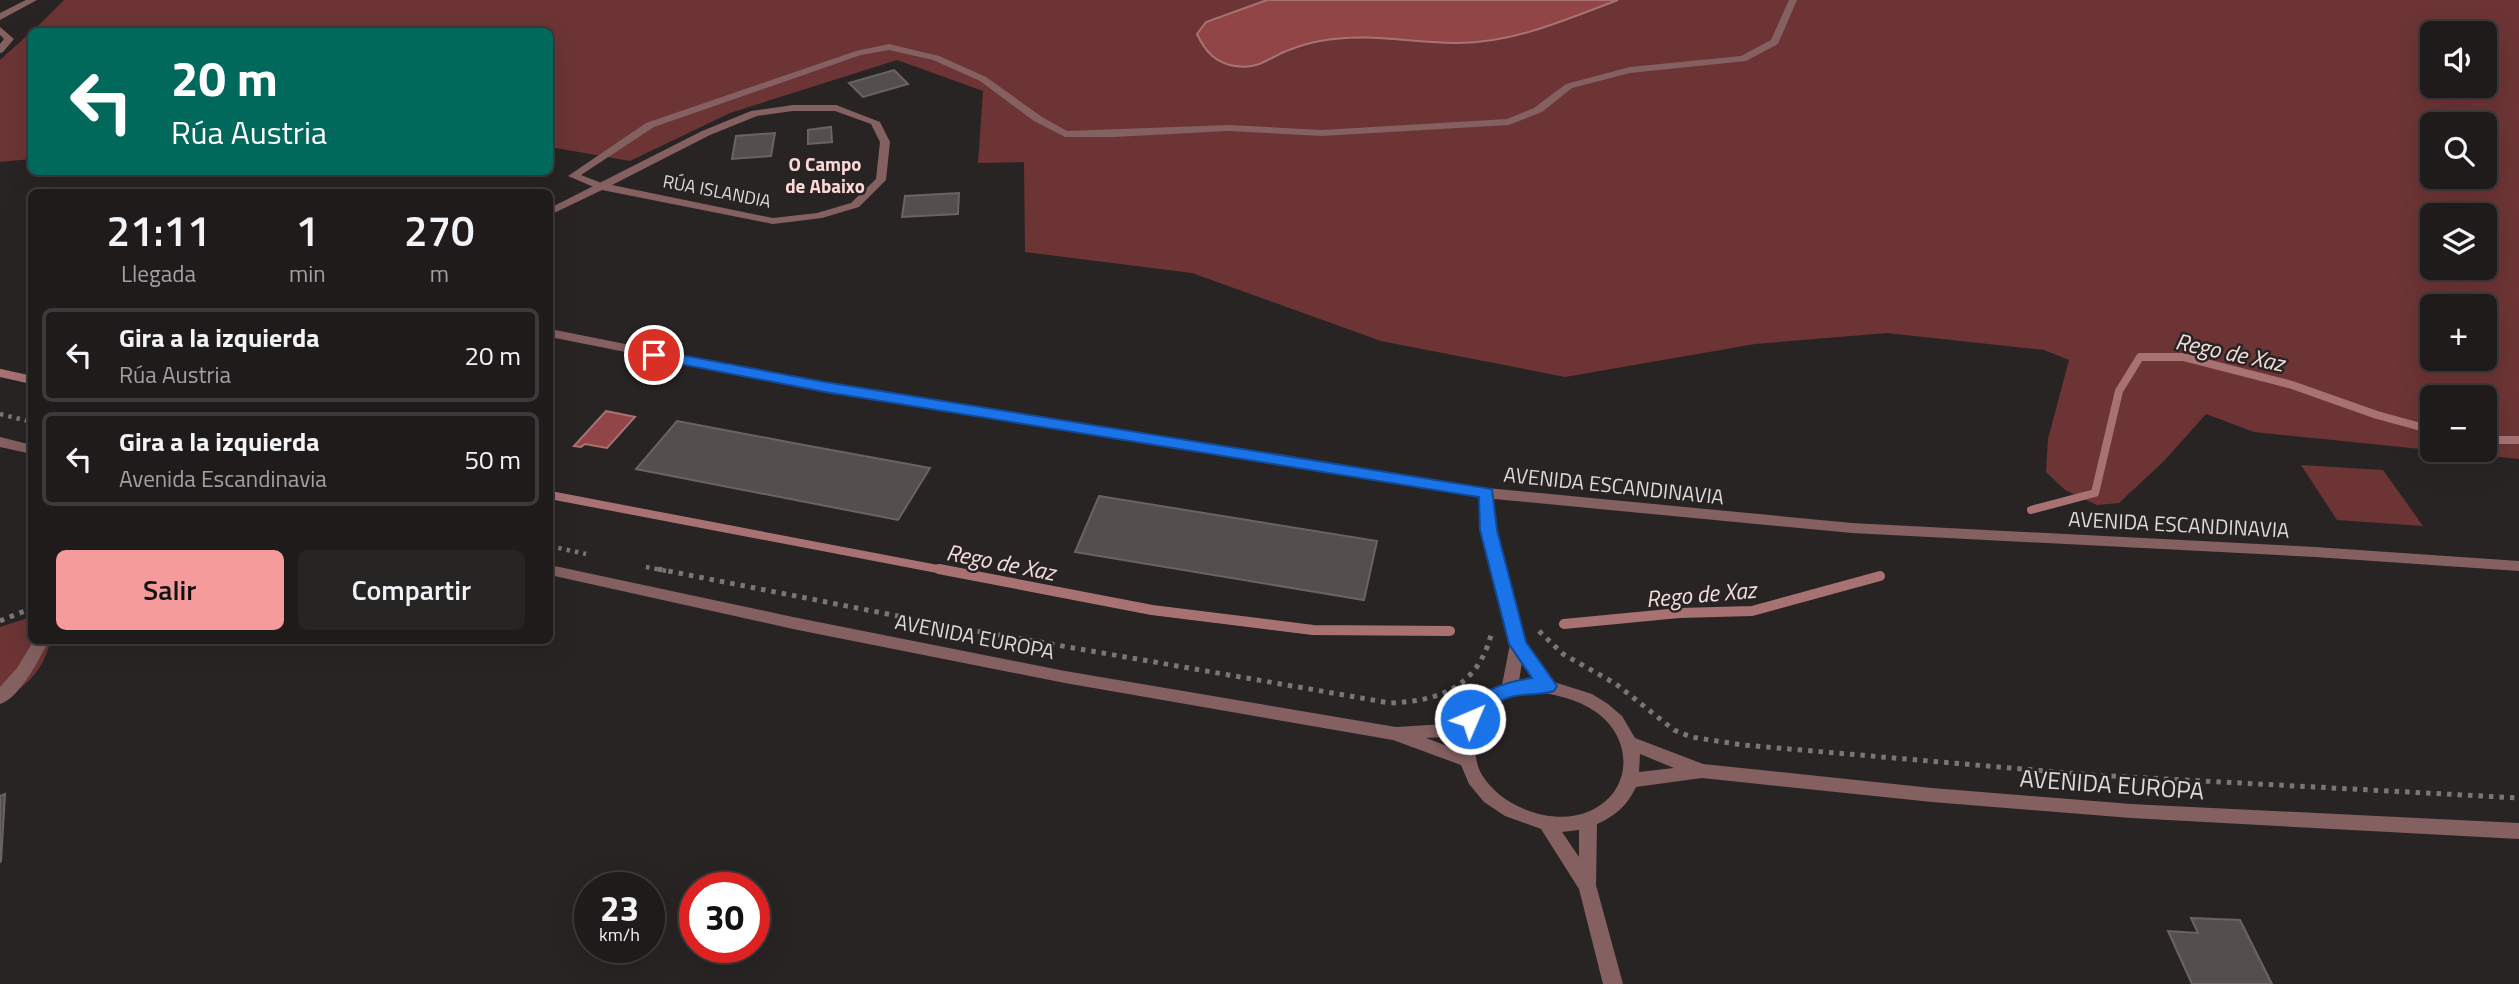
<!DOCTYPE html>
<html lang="es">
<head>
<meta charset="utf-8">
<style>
	:root { --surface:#1f1b1b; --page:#272424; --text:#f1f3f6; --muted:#a1a1a3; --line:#3c393a; --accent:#f59b9b }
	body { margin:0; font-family:"Titillium Web",sans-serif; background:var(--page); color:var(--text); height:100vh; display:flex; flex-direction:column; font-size:26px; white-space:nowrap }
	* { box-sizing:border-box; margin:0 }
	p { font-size:23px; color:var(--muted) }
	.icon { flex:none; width:38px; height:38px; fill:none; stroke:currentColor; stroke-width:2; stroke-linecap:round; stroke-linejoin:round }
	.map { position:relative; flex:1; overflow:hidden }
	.drawer { position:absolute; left:28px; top:189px; width:525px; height:455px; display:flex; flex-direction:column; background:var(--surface); border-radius:10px; box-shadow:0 7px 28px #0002,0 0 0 2px var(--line) }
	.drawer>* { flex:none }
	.hud { position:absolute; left:28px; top:28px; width:525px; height:147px; border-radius:10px; box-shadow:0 7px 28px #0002,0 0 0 2px var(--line); background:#00695c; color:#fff; overflow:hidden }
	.buttons { position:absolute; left:2420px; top:21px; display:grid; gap:14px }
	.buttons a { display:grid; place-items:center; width:77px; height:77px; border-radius:10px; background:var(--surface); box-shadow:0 7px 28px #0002,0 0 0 2px var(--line); font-size:35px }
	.speed { position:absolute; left:574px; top:872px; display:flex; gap:14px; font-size:35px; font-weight:700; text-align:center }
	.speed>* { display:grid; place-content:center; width:91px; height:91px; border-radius:50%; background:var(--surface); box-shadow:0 7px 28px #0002,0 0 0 2px var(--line); line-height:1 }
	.speed small { font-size:18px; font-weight:400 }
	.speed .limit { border:10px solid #d22; background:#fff; color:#111 }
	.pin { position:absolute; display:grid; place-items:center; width:60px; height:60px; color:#fff; margin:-30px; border:4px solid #fff; border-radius:50%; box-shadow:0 2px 7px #0007 }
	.me { position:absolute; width:77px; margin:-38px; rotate:45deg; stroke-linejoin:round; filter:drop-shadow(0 0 5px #0008) }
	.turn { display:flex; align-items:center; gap:24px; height:147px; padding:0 28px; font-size:32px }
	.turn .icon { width:91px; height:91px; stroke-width:2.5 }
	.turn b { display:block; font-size:49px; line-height:60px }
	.eta { display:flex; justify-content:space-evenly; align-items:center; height:119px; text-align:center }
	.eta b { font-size:42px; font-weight:600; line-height:49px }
	.action { display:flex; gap:14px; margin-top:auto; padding:14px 28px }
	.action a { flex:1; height:80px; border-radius:10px; background:var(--accent); color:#111; font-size:28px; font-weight:600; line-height:80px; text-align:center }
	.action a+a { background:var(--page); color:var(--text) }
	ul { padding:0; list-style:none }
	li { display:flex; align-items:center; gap:21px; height:94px; margin:0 14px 10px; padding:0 14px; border:4px solid var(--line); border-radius:10px }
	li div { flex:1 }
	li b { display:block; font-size:26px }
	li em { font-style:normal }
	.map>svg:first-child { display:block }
	.green { fill:#6c3435; fill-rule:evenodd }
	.water { fill:#914547; stroke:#a87273; stroke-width:2 }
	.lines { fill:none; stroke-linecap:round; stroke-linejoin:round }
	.stream-far1 { stroke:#a87273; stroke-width:8 }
	.stream { stroke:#a87273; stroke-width:10 }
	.building { fill:#544e4e; stroke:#696363; stroke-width:2 }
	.path-far1 { stroke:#7a7676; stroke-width:4.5; stroke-dasharray:3.5 5; stroke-linecap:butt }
	.path { stroke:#7a7676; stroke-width:5; stroke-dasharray:4.5 6; stroke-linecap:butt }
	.service { fill:#846060; fill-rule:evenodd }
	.minor { fill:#846060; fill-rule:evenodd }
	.tertiary { fill:#846060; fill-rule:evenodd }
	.route { fill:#1a73e8; stroke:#114b97; stroke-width:2 }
	.labels { text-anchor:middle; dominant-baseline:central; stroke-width:5; stroke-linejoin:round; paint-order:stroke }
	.far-street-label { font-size:18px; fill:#dddada; stroke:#292424 }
	.far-neighbourhood-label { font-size:19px; font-weight:bold; fill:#fcd8d7; stroke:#292424 }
	.street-label { font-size:21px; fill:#dddada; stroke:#292424 }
	.water-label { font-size:23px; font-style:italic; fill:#f6dedd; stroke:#292424 }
	.near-street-label { font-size:24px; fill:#dddada; stroke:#292424 }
</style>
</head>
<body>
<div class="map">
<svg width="2519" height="984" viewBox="0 0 2519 984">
	<rect width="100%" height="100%" fill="#292424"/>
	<g class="green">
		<path d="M64,0H2519V459L2254,432L2206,414L2164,461L2119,503L2097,505L2065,490L2046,472L2048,439L2069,360L2044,350L1887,333L1755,344L1565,377L1381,341L1192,273L1025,252L1024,162L978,163L983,91L897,60L730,113L630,161L550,147V32H32ZM2432,33H2485V86H2432ZM2432,124H2485V177H2432ZM2432,215H2485V268H2432ZM2432,306H2485V359H2432ZM2432,397H2485V450H2432Z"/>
		<path d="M31,32V159L0,162V60Z"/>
		<path d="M2301,465L2383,470L2423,526L2337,520Z"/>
		<path d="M31,617L32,640L50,641C44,671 25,687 0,702V627Z"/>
	</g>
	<g class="water">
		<path d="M1267,0H1618C1567,19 1514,43 1459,43C1412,43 1366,32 1320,41C1310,43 1299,46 1289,50C1269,57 1260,70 1235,66C1215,63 1205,51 1197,34L1206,22Z"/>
		<path d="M606,411L635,417L607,448L585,444L581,447L574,446Z"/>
	</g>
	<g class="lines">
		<g class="stream-far1">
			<path d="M0,373L32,380"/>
			<path d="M2485,440H2519"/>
			<path d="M550,495L948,571"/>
			<path d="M2031,510L2095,493L2119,391L2140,357H2183L2292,385L2377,415L2432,430"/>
		</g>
		<g class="stream">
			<path d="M939,569L1152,610L1313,630L1450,631"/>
			<path d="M1564,624L1679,613L1752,611L1880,576"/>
		</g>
	</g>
	<g class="building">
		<path d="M894,70L908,84L863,97L849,83Z"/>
		<path d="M831,127L832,142L808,144V130Z"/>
		<path d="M775,133L771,156L732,159L736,136Z"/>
		<path d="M959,193L958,214L902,217L905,196Z"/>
		<path d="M677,421L804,445L930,468L898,520L636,469Z"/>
		<path d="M1099,496L1377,541L1364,600L1075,552Z"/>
		<path d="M5,794L1,861L0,862V796Z"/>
		<path d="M2191,918L2240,920L2272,984H2192L2168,931L2198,933Z"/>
	</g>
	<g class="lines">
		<g class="path-far1">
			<path d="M0,414L32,422"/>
			<path d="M550,546L586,554"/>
			<path d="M646,567L667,571"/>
		</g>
		<g class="path">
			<path d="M658,569L959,628L1390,703C1440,701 1477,687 1491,635"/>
			<path d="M0,621L32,608"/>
			<path d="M1539,631L1563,654L1616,684L1674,730L1691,737L1743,745L2092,775L2519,798"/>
		</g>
		<path class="service" d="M1789,0H1797L1778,44L1746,61L1630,73L1572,88L1542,112L1509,125L1322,136L1228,131L1114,137H1065L1034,121L980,81L933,60L889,50L861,55L654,127L581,175L604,184V188H596L568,176L646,123L856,51L889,44L939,56L986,77L1042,117L1067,131L1228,125L1322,130L1507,119L1534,108L1566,84L1630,67L1741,56L1771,40Z"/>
		<g class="minor">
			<path d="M0,27L14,39L3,52L0,53V44L4,39L0,35Z"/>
			<path d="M793,105H836L880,122L890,142L886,180L859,207L822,218L773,224L602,190L550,215V208L702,131L751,111ZM793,111H835L871,124L880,142L876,179L851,203L817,213L773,218L612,185L710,135L757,116Z"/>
			<path d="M550,329L797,378L1487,488L1852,523L2315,547L2519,561V571L2315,557L1852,533L1494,499L1496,530L1525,642L1554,682L1592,694L1608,704L1622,716L1635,738L1703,764L1932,788L2131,804L2519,823V839L2131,818L1932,802L1702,778L1636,787C1627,806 1615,816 1597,824L1596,885L1623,984H1603L1579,889L1541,829L1505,816L1484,802L1469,784L1461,765L1393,740L1065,683L793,629L550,575V565L793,617L1065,671L1396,727L1462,723C1471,703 1482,692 1502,685L1510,644L1482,530L1480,497L797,386L550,337ZM1522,662L1534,679L1519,681ZM1530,691C1553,694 1576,698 1596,712C1633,738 1634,791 1590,811C1555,827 1502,808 1482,775C1475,763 1475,751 1475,739C1476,722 1485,707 1500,700C1508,695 1520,694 1530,691ZM1459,736L1458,750L1426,738ZM1640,754L1674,768L1639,772ZM1579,830V857L1562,832Z"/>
			<path d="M0,437L32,445V454L0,447Z"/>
			<path d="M34,640H49C40,658 20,698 0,704V687L17,668Z"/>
		</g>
		<path class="tertiary" d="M26,0H37L0,20V13Z"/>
	</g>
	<path class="route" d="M654,350L825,382L1492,489L1497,530L1526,642L1557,686L1554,691C1537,697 1516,691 1499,702C1486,709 1480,730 1464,724L1461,719C1475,691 1503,682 1532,678L1509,644L1480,530L1479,497L825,392L649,358V352Z"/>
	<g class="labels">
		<g class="far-street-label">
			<text transform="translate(717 191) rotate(11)">RÚA ISLANDIA</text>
		</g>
		<g class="far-neighbourhood-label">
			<text x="825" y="163">O Campo<tspan x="825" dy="22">de Abaixo</tspan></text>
		</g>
		<g class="street-label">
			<text transform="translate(1614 485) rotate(6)">AVENIDA ESCANDINAVIA</text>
			<text transform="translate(2179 524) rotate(3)">AVENIDA ESCANDINAVIA</text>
			<text transform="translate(975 636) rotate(11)">AVENIDA EUROPA</text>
		</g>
		<g class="water-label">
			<text transform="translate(2230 352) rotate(12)">Rego de Xaz</text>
			<text transform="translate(1001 562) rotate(11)">Rego de Xaz</text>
			<text transform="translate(1701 594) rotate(-5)">Rego de Xaz</text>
		</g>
		<g class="near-street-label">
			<text transform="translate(2112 784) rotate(4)">AVENIDA EUROPA</text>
		</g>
	</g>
</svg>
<div class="buttons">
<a><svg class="icon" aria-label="sound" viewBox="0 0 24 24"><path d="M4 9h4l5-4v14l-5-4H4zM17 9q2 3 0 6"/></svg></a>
<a><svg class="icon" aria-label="search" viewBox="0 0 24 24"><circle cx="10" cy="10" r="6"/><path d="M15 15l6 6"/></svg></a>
<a><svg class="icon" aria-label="layers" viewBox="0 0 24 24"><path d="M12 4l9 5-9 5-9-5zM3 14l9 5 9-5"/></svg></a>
<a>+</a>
<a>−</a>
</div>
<div class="speed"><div>23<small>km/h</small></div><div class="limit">30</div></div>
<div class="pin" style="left:654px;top:355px;background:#d93025"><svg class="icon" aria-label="arrive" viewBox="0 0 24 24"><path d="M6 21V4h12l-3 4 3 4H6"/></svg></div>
<svg class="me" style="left:1470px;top:719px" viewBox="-20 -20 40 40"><circle r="17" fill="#1a73e8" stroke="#fff" stroke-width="3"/><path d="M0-11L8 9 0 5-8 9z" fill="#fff"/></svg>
<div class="hud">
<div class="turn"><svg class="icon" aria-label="left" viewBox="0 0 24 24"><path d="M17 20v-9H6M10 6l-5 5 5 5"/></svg><div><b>20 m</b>Rúa Austria</div></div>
</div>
<section class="drawer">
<div class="eta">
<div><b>21:11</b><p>Llegada</p></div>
<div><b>1</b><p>min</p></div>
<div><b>270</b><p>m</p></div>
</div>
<ul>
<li><svg class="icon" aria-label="left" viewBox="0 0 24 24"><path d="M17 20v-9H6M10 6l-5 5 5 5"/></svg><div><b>Gira a la izquierda</b><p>Rúa Austria</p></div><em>20 m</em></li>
<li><svg class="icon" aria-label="left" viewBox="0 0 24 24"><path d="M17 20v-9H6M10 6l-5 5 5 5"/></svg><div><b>Gira a la izquierda</b><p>Avenida Escandinavia</p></div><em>50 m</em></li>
</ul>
<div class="action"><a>Salir</a><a>Compartir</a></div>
</section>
</div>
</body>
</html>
